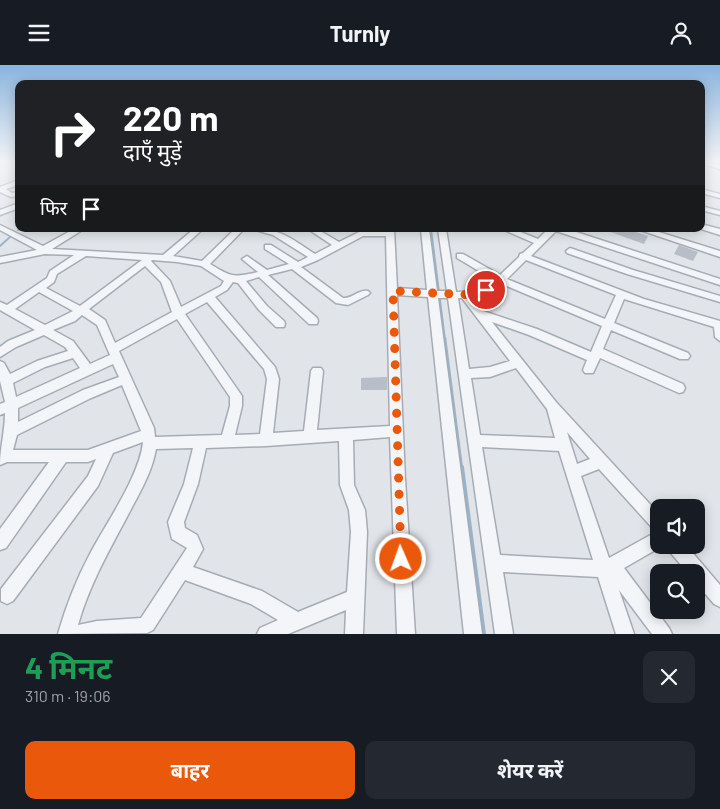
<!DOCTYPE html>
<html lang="hi">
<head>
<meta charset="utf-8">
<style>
	:root { --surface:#171b24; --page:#242831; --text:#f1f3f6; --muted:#9ea1a6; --accent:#ea580c }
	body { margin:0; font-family:Barlow,"Noto Sans Devanagari",sans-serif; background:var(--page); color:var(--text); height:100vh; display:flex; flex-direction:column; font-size:19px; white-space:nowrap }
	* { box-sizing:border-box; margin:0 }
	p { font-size:16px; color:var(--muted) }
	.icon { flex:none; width:28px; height:28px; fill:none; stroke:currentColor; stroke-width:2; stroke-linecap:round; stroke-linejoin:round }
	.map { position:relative; height:569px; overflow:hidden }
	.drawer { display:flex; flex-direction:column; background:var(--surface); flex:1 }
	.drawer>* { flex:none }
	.hud { position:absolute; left:15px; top:15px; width:690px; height:152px; border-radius:10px; box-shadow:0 2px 12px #0003; background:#202124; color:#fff; overflow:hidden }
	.fabs { position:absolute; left:650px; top:434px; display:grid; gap:10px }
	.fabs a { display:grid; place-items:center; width:55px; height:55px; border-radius:10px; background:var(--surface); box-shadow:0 2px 12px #0003; font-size:25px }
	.pin { position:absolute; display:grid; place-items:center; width:42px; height:42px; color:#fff; margin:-21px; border:2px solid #fff; border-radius:50%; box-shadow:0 1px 5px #0007 }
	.me { position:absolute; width:55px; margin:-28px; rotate:358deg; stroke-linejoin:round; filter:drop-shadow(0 0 4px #0008) }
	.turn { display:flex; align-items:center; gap:18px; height:105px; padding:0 25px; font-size:22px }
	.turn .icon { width:65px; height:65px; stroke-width:2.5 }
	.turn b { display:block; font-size:35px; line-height:42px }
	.then { display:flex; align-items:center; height:48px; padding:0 25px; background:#0003; gap:10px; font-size:19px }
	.round { display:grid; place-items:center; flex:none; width:52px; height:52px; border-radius:10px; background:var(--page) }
	.overview { display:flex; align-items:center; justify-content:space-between; height:85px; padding:0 25px }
	h1 { font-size:30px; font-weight:700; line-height:38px; color:#1e9e55 }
	.primary-button { display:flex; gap:10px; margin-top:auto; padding:10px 25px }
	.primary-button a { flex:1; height:58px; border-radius:10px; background:var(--accent); color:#fff; font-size:20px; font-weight:700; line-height:58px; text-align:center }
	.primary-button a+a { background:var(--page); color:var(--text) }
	header { display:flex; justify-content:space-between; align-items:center; height:65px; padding:0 25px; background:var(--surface); font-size:22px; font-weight:700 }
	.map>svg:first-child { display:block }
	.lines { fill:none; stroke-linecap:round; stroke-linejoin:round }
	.stream-far2 { stroke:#9ab3cc; stroke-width:2 }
	.stream-far1 { stroke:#9ab3cc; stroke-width:2.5 }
	.stream { stroke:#9ab3cc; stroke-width:4 }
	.building { fill:#b8bec8 }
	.minor-casing { stroke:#a6acb5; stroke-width:3 }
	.minor { fill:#f4f5f8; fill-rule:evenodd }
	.route { stroke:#ea580c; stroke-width:9; stroke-dasharray:0 16.2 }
</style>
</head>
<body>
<header><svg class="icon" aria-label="menu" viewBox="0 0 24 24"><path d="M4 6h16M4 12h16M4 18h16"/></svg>Turnly<svg class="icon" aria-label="person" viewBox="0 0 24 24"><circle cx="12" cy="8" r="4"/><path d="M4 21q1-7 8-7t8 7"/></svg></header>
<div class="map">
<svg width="720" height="569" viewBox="0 0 720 569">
	<rect width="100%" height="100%" fill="#e1e5ea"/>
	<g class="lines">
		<g class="stream-far2">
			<path d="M431,164L445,275"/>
			<path d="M18,165L21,164"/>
			<path d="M0,181L11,171"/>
		</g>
		<path class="stream-far1" d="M445,273L462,404"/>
		<path class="stream" d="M462,402L484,569"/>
	</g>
	<g class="building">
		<path d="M602,164H631L630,165L648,171L644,179Z"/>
		<path d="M679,180L698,187L693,196L674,189Z"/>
		<path d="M387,312V325H361V313Z"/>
	</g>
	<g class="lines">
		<defs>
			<g id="minor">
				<path d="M703,97L720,100V104L703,99Z"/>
				<path d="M19,115V120L6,124L12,128L19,127V131L11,132L0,127V122Z"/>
				<path d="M701,124L720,129V133L701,128Z"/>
				<path d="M19,138V143L0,150V145Z"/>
				<path d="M701,141L720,146V150L701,145Z"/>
				<path d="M701,159L720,164V170L701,164Z"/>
				<path d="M0,160L43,181L74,164H84L52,184L163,190L194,164H203L173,191L202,196L235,164H244L210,199C232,212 232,213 258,207L242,194L247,191L267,205L289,199L265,184V180H271L298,197L308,192L273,170L259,166L258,164C282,164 296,177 315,189L332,180L308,164H317L339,177L361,166L394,164L397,223L427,225L421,164H429L437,226H447L438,164H446L456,227C472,227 481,224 494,215L457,193V189H463L500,210L519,192L520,189L523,188L534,178L502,164H513L538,174L548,164H567L720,214V220L556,166L531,191L644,234L720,256V276L715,272L714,262L624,234L614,258L688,288L690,291L688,294H680L611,265L603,284L683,319L685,323L683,327L679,328L600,293L593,308H585L583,305L587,295L529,270L492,257L556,337L659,449V480H664L624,503L669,563L672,569H652L619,525L634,569H616L598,512L503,507L513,569H495L448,233H438L482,569H464L428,232L397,230L405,414L415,569H397L390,372L353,375L354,420L365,445L367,467L363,569H345L346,545L288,569H257L260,563L278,555L251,539L185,515L153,565L147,568L58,569C66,541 77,513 91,487C107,457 140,410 143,377L113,388L98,421L13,536L7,539L1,536V524L88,411L96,394L88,397H66L6,483L0,485V464L49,397H7L0,400C0,383 5,366 5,348L0,350V339L5,337L0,316V296L4,298L10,309L37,296L68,286L65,282L44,270L16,282L0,292V282L8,276L35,265L0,245V237L7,240L47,213L50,206L74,190L45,189L0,198V192L37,185L0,165ZM363,171H386L390,361L317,365L323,306L321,303H313L311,306L304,366L273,368L279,314L275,302L215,232L227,225L233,217L238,218L259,245L276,262H284L285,259L284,256L267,241L246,216L259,212L309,259H317L318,256L317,253L268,210L292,204L336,238L348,240L368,230L370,228L368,226C359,224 352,234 343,233L301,202L318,195ZM86,191L142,195L80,241L46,223L54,217L57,209ZM152,195L177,197L201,201L224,216L221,221L181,242L170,216L151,196ZM526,195L616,230L605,254L507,214ZM145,201L161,217L172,247L115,278L105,255L89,244ZM502,219L602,261L591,287L537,264L483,246L473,233L484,230ZM39,227L73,246L45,260L15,244ZM458,233H462L510,296L490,302L469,304ZM207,237L264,304L267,314L260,369L235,370L242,341V331L185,249ZM82,250L97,260L110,290L90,299L73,276L53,265L75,256ZM177,254L230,332V341L222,370L155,372L154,363L119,286ZM73,293L80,303L16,332L13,318L45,302ZM113,299L119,312L83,325L18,357V343ZM516,303L547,344L555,373L480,370L471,313L490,312ZM122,320L141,366L88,385H13L17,370L91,333ZM567,367L590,394L577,399ZM339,376L340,420L349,445L351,467L347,527L298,547L262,526L193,502L203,484L197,470L185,463L184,457L198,419L206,383L266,381ZM482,382L559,386L593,495L500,490ZM193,383L184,419L168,457L172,474L187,483L141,553L97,556L78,560C89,520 110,484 129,448C140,427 152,407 156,384ZM599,404L656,467L609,493L581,411Z"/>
				<path d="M637,164H649L720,186V192Z"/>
				<path d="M570,183L633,205L720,231V237L627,209L567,188L566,186Z"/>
				<path d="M667,480H686L720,520V542L714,539L696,518V508H688L669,486Z"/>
			</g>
		</defs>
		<use href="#minor" class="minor-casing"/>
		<use href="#minor" class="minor"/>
	</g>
	<linearGradient id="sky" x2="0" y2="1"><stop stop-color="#89b4dd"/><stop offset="0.55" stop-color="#f2f3f6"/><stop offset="1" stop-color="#f2f3f6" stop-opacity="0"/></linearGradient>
	<rect width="720" height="176" fill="url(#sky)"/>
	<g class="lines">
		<path class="route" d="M401,494L393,226L473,230L486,225"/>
	</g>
</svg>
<div class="fabs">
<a><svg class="icon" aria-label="sound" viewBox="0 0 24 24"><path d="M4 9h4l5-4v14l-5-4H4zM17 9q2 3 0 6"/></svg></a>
<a><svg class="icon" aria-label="search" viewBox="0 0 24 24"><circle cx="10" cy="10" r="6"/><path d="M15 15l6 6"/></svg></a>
</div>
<div class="pin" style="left:486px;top:225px;background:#d93025"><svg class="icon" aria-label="arrive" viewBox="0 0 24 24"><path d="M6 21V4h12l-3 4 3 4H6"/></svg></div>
<svg class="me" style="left:401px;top:494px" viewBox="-20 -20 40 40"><circle r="17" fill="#ea580c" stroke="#fff" stroke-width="3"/><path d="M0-11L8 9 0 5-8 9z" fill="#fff"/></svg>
<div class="hud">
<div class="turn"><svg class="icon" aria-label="right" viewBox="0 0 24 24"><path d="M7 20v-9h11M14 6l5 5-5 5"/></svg><div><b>220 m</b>दाएँ मुड़ें</div></div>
<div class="then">फिर<svg class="icon" aria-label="arrive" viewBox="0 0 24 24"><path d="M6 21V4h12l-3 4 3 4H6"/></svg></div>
</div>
</div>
<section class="drawer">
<div class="overview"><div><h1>4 मिनट</h1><p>310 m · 19:06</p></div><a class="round"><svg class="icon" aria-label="close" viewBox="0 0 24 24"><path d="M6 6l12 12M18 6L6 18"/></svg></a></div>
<div class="primary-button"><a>बाहर</a><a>शेयर करें</a></div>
</section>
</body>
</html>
